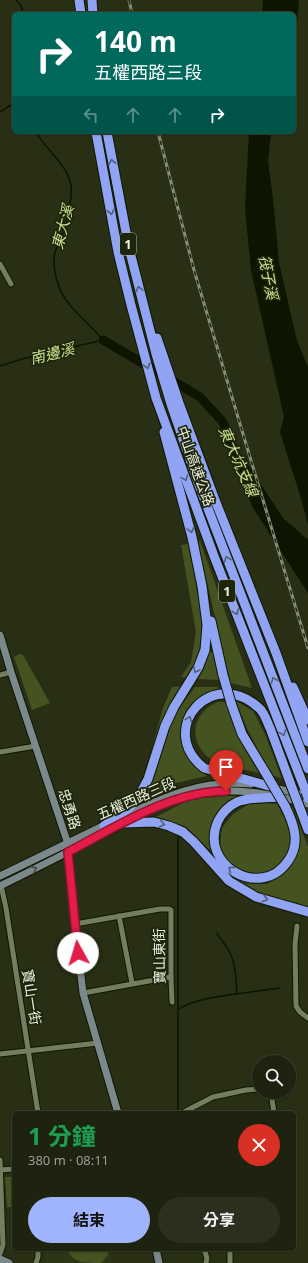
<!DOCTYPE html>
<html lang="zh-TW">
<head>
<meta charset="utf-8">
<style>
	:root { --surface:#1e2310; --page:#2b2f1e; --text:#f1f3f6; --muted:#a1a49f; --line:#3c4030; --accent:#a0b3fd }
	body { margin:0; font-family:"Open Sans","Noto Sans TC",sans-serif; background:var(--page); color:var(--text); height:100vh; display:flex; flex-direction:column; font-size:15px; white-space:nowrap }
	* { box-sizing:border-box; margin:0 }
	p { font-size:13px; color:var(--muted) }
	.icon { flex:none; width:22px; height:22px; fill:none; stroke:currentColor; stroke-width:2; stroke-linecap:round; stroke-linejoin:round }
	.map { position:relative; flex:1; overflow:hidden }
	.side { position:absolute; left:12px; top:1111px; width:284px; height:140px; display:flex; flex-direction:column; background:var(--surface); border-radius:6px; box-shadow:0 1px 3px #0004,0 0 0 1px var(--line) }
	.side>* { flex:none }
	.hud { position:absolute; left:12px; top:12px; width:284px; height:122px; border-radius:6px; box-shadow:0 1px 3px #0004,0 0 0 1px var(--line); background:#00695c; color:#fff; overflow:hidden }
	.buttons { position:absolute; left:252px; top:1055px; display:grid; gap:8px }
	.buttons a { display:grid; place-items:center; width:44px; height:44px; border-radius:50%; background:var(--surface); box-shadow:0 1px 3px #0004,0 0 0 1px var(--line); font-size:20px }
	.pin { position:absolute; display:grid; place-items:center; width:34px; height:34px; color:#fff; margin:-41px -17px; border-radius:50% 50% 50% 0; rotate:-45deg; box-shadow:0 0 4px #0007 }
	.pin .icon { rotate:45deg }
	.me { position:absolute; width:44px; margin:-22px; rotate:354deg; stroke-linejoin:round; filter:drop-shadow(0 0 3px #0008) }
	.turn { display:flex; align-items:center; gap:14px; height:84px; padding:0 16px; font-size:18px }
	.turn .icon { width:52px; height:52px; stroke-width:2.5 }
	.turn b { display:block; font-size:28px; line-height:34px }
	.lanes { display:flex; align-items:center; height:38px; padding:0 16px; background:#0003; justify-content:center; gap:20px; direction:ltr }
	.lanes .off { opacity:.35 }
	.round { display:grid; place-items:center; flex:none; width:42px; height:42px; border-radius:21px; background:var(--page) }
	.overview { display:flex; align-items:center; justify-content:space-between; height:68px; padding:0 16px }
	h1 { font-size:24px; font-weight:700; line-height:30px; color:#1e9e55 }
	.action { display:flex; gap:8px; margin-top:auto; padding:8px 16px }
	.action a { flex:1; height:46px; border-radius:24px; background:var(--accent); color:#111; font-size:16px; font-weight:700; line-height:46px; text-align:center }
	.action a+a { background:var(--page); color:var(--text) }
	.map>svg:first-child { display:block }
	.built { fill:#2c3614 }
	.green { fill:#455320 }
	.water { fill:#0d1400 }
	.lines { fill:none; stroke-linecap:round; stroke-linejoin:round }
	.stream { stroke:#0d1400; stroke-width:1.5 }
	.river { stroke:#0d1400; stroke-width:9 }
	.street-casing { stroke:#111701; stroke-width:7 }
	.secondary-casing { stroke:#111701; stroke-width:9 }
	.highway-casing { stroke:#111701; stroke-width:11 }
	.street { stroke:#737d60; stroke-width:5 }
	.secondary { stroke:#7c898c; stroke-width:7 }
	.highway { stroke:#90a4f3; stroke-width:9 }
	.rail-casing { stroke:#878d78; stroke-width:3 }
	.rail { stroke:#1e250b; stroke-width:1.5; stroke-dasharray:4.5; stroke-linecap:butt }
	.highway-bridge-casing { stroke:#111701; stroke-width:11; stroke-linecap:butt }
	.highway-bridge { stroke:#90a4f3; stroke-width:9 }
	.oneway { stroke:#515e73 }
	.oneway2 { stroke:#3f4838 }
	.route-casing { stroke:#92132f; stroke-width:10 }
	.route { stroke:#e11d48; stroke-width:7 }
	.labels { text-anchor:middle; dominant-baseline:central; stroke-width:3.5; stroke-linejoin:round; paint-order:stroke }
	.shield { fill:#1e250b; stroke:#adb3a0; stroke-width:1 }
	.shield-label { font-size:13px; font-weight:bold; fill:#eaf0e0 }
	.street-label { font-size:14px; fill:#eaf0e0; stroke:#1e250b }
	.water-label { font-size:15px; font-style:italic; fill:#c8e18f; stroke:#1e250b }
</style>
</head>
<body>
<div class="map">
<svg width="308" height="1263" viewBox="0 0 308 1263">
	<rect width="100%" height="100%" fill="#282f15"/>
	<path class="built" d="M45,1249H110L112,1263H45Z"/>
	<g class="green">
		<path d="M200,541L252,688L230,683L198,542Z"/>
		<path d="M188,544L205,631L193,672L190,678L181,677L191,662L196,632L181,545Z"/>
		<path d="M209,651L213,653L220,680L198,679L205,666Z"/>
		<path d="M20,654L23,655L50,703L32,710L14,657Z"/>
		<path d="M184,686L148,770L147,767L163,708L172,687Z"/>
		<path d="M195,687H217L220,690L195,701L181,730L186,750L194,763L207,776L176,783L142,801L151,784L162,743L177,711Z"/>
		<path d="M236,701L253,711L265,734L282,779L270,774L246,726Z"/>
		<path d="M217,702H226L239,738L259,773L231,767L228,759L223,754L212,760C188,743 190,715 217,702Z"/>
		<path d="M242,795L225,807L212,831V852L185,826L158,820L156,817L185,802L204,798Z"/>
		<path d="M266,803L277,804L291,830L292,842L287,856L277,867L263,875L245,876L231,865L224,855L220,844L222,828L233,814L249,804Z"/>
		<path d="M291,807L293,808L308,847V907C282,901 254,896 233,877L245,883L267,884L284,874L293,862L299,848V836Z"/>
		<path d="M5,1177H14V1207H7Z"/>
		<path d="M67,1249H109L107,1256L101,1263C85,1263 72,1263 67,1249Z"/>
	</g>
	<g class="water">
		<path d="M263,0H299L296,40L294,44V14H262Z"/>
		<path d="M249,132H271L268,161L273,199L279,263L297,341L308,367V525L300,495L280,432L284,417L251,270L245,208Z"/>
		<path d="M241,454L283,518L307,539L308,538V593L253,508L235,465Z"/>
	</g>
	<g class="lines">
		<g class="stream">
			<path d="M16,0L20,4L24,14"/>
			<path d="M0,112L14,103"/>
			<path d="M0,366L22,359L103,340C91,325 66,306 60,289C56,280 52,264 55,253C56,247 60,242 62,236C66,223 73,199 71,185C67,164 46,150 36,132"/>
			<path d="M178,837V1113"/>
			<path d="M217,933C220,940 226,944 229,951C236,964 236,979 237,994"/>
			<path d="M179,1009C198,996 254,992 280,988"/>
		</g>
		<path class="river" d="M103,340L200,397L223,422L242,471"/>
		<defs>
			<g id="street">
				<path d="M0,264L11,284"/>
				<path d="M0,675L11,672"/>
				<path d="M0,752L36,746"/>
				<path d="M1,885L6,908L38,1113"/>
				<path d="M119,916L132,983"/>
				<path d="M75,924L160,909H169L171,910V977L172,1002"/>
				<path d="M297,926L295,944L296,1006L300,1012L308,1018"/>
				<path d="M83,993L171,977"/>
				<path d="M0,1054L98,1043"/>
				<path d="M271,1092L274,1113"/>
				<path d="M182,1113L213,1097L246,1090L259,1089"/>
				<path d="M0,1160L3,1245L0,1254"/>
				<path d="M0,1170L14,1169"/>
				<path d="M204,1249L207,1258L206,1263"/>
				<path d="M230,1249V1263"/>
				<path d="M36,1263L38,1257V1249"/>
			</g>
			<g id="secondary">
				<path d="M0,635L11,672L68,844L75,924L83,993L118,1113"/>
				<path d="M271,787L308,796"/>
				<path d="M120,818C163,797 202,779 251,784"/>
				<path d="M0,876L107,824"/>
				<path d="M0,886C37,868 74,849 111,830C143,813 178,793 215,791C247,789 278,796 308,804"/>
				<path d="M156,1249L159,1263"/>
				<path d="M0,1259L9,1263"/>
			</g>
			<g id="highway">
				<path d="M79,0L81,14"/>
				<path d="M92,0L93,14"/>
				<path d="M96,132L118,252L131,305L156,398L214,556L306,792"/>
				<path d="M107,132L129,248L156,354L171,404L197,480L308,769"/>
				<path d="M157,338L179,403L215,500L276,653L308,742"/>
				<path d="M211,621L223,675"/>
				<path d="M293,687L308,720"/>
				<path d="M231,703L242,734L265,772"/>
				<path d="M269,786L204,768C155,729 213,664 260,709C265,714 267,722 270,728C277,747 284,766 291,785"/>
				<path d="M280,797C266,798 250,797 237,802C229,806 222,813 218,821C198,865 261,901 288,861C301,843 294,824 285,806"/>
				<path d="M301,811L308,830"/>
				<path d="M123,823L154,822L169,826L183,832L194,842L229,881L256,897L308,912"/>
				<path d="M104,826L129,808L138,798L148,779L165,726L174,707L198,668L205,650L207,625L202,586L192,537L164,432"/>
			</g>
		</defs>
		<use href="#street" class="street-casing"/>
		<use href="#secondary" class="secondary-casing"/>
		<use href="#highway" class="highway-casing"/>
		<use href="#street" class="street"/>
		<use href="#secondary" class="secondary"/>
		<use href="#highway" class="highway"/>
		<defs>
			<g id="rail">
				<path d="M129,0L132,14"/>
				<path d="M158,132L194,270L246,444L308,648"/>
			</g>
		</defs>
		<use href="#rail" class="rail-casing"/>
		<use href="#rail" class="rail"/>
		<defs>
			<g id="highway-bridge">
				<path d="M223,675L231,703"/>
				<path d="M265,772L285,806"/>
				<path d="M291,785L301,811"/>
				<path d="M306,792L308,798"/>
			</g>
		</defs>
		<use href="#highway-bridge" class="highway-bridge-casing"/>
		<use href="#highway-bridge" class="highway-bridge"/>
	</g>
	<defs><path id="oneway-chevron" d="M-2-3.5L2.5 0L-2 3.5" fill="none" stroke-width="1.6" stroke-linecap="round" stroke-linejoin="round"/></defs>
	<g class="oneway">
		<use href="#oneway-chevron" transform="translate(112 162) rotate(-100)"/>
		<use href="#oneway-chevron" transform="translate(111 212) rotate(79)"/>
		<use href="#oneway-chevron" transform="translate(139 289) rotate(-104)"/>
		<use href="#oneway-chevron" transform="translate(147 366) rotate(75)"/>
		<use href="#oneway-chevron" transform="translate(185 478) rotate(70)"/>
		<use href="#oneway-chevron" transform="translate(191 530) rotate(76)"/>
		<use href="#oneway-chevron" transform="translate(227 559) rotate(-111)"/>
		<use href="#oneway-chevron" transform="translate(236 612) rotate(69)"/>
		<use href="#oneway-chevron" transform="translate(196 670) rotate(119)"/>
		<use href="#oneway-chevron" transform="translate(274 680) rotate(-111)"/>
		<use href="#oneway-chevron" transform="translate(189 719) rotate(-69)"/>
		<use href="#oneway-chevron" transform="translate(283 733) rotate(69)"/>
		<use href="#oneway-chevron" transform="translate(162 824) rotate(13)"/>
		<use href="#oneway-chevron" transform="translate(231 869) rotate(-143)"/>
		<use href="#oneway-chevron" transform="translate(265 899) rotate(16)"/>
	</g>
	<use class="oneway2" href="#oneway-chevron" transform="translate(34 869) rotate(-27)"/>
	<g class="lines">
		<defs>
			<path id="route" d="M78,953L68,852C116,827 171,791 226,791"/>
		</defs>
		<use href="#route" class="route-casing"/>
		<use href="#route" class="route"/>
	</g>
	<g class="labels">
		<g class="shield">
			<rect x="120" y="233" width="16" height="22" rx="3"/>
			<rect x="219" y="580" width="16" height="22" rx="3"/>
		</g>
		<g class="shield-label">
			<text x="128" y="244">1</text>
			<text x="227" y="591">1</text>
		</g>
		<g class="street-label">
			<text transform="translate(196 466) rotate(70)">中山高速公路</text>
			<text transform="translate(136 798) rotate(-24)">五權西路三段</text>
			<text transform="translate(70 809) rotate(72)">忠勇路</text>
			<text transform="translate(159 956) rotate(-91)">寶山東街</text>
			<text transform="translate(32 997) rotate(81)">寶山一街</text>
		</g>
		<g class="water-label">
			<text transform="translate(62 227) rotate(-75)">東大溪</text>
			<text transform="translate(269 277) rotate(79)">筏子溪</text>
			<text transform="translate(52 353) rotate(-14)">南邊溪</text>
			<text transform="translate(239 461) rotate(66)">東大坑支線</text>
		</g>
	</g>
</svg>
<div class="buttons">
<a><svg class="icon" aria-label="search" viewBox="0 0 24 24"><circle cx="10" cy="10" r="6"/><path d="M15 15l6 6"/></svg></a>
</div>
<div class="pin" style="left:226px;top:791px;background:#d93025"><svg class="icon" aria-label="arrive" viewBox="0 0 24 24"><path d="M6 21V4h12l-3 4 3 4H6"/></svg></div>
<svg class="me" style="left:78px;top:953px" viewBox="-20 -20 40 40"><circle r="19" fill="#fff"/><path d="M0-13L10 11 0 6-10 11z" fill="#e11d48"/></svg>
<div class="hud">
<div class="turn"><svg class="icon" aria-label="right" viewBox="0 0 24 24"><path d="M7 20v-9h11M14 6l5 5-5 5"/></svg><div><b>140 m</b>五權西路三段</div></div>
<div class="lanes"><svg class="icon off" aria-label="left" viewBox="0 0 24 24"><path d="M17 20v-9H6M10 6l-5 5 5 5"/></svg><svg class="icon off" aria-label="ahead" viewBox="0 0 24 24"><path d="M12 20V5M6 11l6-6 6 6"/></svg><svg class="icon off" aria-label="ahead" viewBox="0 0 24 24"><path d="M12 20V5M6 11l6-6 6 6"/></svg><svg class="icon" aria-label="right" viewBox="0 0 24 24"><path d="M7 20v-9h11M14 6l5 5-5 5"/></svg></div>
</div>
<section class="side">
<div class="overview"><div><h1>1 分鐘</h1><p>380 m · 08:11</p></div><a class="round" style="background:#d93025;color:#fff"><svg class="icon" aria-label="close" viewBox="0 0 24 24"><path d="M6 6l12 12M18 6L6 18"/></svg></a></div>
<div class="action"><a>結束</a><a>分享</a></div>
</section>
</div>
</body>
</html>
